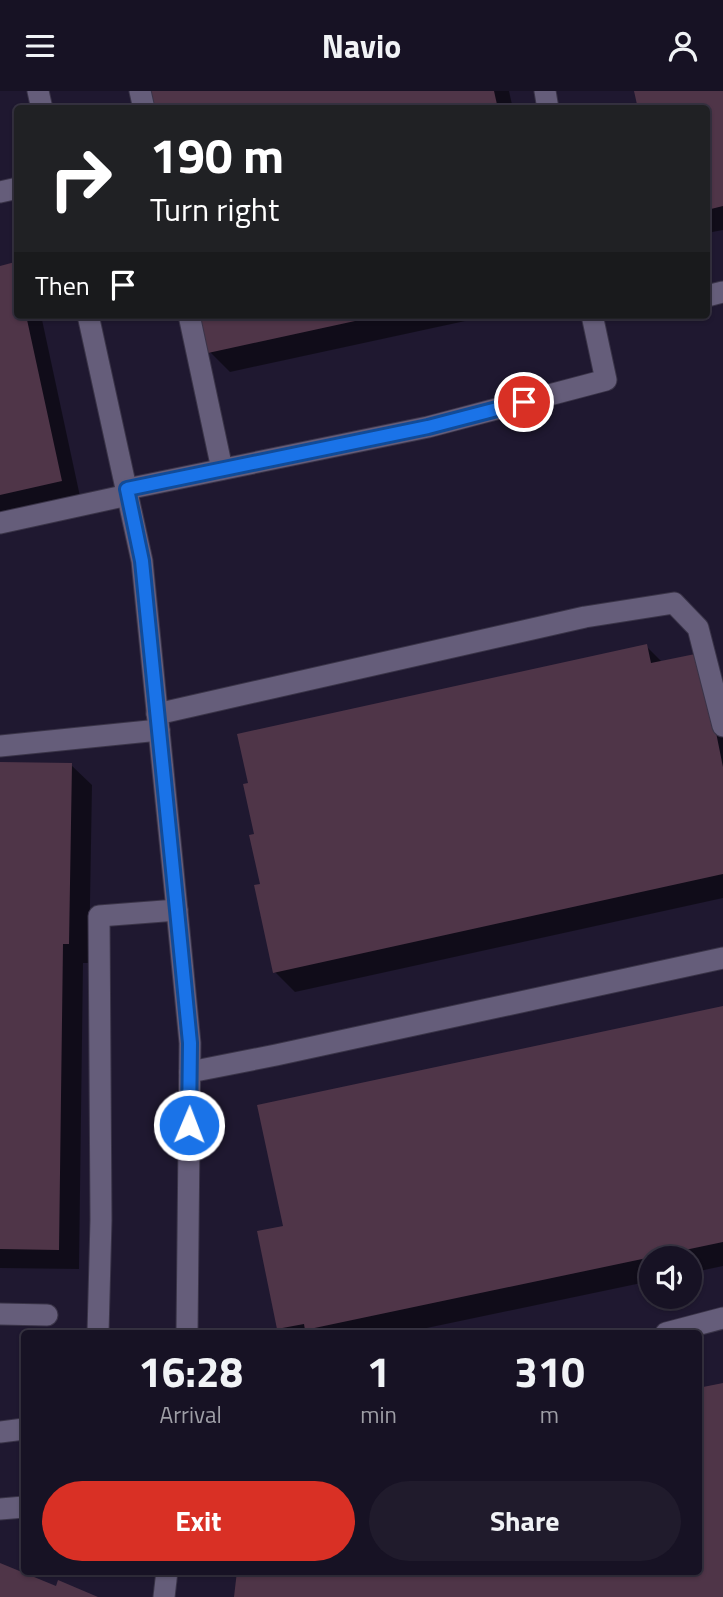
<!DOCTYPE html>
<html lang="en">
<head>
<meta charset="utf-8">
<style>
	:root { --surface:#171224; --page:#201b2c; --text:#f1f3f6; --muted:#9e9ea6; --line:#363241; --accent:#d93025 }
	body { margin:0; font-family:"Titillium Web",sans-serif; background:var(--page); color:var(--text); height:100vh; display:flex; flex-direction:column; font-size:26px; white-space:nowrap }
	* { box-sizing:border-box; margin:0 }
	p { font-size:23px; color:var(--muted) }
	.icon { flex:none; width:38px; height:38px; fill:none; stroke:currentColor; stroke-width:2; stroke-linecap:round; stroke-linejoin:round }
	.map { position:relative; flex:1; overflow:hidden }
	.details { position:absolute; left:21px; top:1239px; width:681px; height:245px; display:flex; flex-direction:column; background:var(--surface); border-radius:7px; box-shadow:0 2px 5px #0004,0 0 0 2px var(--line) }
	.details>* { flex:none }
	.banner { position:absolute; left:14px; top:14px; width:696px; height:214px; border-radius:7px; box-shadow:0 2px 5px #0004,0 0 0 2px var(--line); background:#202124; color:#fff; overflow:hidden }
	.fabs { position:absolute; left:639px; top:1155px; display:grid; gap:14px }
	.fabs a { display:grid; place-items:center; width:63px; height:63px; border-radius:50%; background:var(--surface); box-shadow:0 2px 5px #0004,0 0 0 2px var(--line); font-size:35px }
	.pin { position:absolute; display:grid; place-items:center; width:60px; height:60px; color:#fff; margin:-30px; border:4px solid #fff; border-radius:50%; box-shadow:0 2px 7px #0007 }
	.me { position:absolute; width:77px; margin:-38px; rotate:1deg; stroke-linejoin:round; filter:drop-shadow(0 0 5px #0008) }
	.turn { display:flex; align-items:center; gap:24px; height:147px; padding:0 21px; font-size:32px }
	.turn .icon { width:91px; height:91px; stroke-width:2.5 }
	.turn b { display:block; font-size:49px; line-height:60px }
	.then { display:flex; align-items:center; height:66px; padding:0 21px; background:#0003; gap:14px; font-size:26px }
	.eta { display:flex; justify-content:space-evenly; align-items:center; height:119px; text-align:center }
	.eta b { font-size:42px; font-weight:700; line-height:49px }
	.primary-button { display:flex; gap:14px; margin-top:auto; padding:14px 21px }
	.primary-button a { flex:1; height:80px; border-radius:42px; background:var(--accent); color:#fff; font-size:28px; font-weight:700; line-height:80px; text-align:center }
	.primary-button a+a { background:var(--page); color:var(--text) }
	header { display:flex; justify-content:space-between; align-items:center; height:91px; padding:0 21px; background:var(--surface); font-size:32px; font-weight:700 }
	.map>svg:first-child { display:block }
	.shadow { fill:#0007 }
	.building { fill:#4f3548 }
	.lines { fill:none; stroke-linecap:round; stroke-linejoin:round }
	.minor-casing { stroke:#3a3448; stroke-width:23 }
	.minor { stroke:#655d7a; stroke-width:21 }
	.route-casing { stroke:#114b97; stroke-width:18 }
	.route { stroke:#1a73e8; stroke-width:12 }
</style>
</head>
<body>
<header><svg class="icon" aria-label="menu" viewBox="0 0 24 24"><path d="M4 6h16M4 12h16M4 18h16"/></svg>Navio<svg class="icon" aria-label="person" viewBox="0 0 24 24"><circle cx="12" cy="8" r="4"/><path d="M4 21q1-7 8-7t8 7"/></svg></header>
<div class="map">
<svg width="723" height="1506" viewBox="0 0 723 1506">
	<rect width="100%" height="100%" fill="#1f1830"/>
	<g class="shadow">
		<path d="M153,0H509L513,18H156Z"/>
		<path d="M636,0H723V139L707,142V18Z"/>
		<path d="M14,173L18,177V224H41L81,410L0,428V176Z"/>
		<path d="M201,224H493L230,281L210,261Z"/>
		<path d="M646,555L663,572L723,601V807L295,901L275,881Z"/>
		<path d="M0,673L71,674L92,694L89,872H83L79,1178L0,1177Z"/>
		<path d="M723,917V1175L690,1182V1167H651V1190L403,1242H284L279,1237L285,1136Z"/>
	</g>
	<g class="building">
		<path d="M151,0H494L498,18H155Z"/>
		<path d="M634,0H723V115L707,119V18H638Z"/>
		<path d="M15,171L18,185V224H26L62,390L0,404V175Z"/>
		<path d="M200,224H377L378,225L208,262Z"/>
		<path d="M647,553L651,572L700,562L723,676V783L273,882L254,794L260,793L249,744L254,743L243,693L248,692L237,643Z"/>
		<path d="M0,671L72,672L69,853H63L59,1159L0,1158Z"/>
		<path d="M723,915V1151L305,1239L304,1233L277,1238L257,1140L283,1135L257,1014Z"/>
		<path d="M723,1292V1506H234L237,1480H698V1297Z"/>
		<path d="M0,1472L56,1495L58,1489L98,1506H0Z"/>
	</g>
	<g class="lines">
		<defs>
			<g id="minor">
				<path d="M38,0L42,18"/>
				<path d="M140,0L144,18"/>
				<path d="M545,0L548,18"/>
				<path d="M0,101L18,97"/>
				<path d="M707,205L723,201"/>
				<path d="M88,224L142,470L177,819L190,952L187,1242"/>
				<path d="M189,224L222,378"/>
				<path d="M127,398L428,336L606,289L592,224"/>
				<path d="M0,432L128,404"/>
				<path d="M157,623L585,526L674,512L698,537L723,635"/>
				<path d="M0,655L159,639"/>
				<path d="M190,981L276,964L723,867"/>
				<path d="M0,1223L47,1224"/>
				<path d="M98,1242L101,1129L99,825L177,819"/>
				<path d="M666,1242L723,1227"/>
				<path d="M0,1341L24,1338"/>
				<path d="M0,1418L24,1416"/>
				<path d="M164,1506L167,1480"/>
			</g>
		</defs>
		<use href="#minor" class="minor-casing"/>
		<use href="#minor" class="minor"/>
	</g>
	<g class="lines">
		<defs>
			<path id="route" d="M189,1034L190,952L177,819L142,470L127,398L428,336L524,311"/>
		</defs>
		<use href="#route" class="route-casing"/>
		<use href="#route" class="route"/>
	</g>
</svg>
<div class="fabs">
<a><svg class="icon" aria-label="sound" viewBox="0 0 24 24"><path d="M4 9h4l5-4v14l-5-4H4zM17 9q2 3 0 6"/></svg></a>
</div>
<div class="pin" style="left:524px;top:311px;background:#d93025"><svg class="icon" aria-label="arrive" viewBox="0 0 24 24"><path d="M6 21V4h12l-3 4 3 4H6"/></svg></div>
<svg class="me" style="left:189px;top:1034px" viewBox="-20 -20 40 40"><circle r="17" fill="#1a73e8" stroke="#fff" stroke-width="3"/><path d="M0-11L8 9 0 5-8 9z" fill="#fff"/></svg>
<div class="banner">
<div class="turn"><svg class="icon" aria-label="right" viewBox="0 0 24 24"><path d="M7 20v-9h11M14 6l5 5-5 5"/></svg><div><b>190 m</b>Turn right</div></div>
<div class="then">Then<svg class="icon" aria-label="arrive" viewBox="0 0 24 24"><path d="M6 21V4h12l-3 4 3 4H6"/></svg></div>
</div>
<section class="details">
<div class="eta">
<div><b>16:28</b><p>Arrival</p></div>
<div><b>1</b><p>min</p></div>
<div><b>310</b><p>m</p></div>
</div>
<div class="primary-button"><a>Exit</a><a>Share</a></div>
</section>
</div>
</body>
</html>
